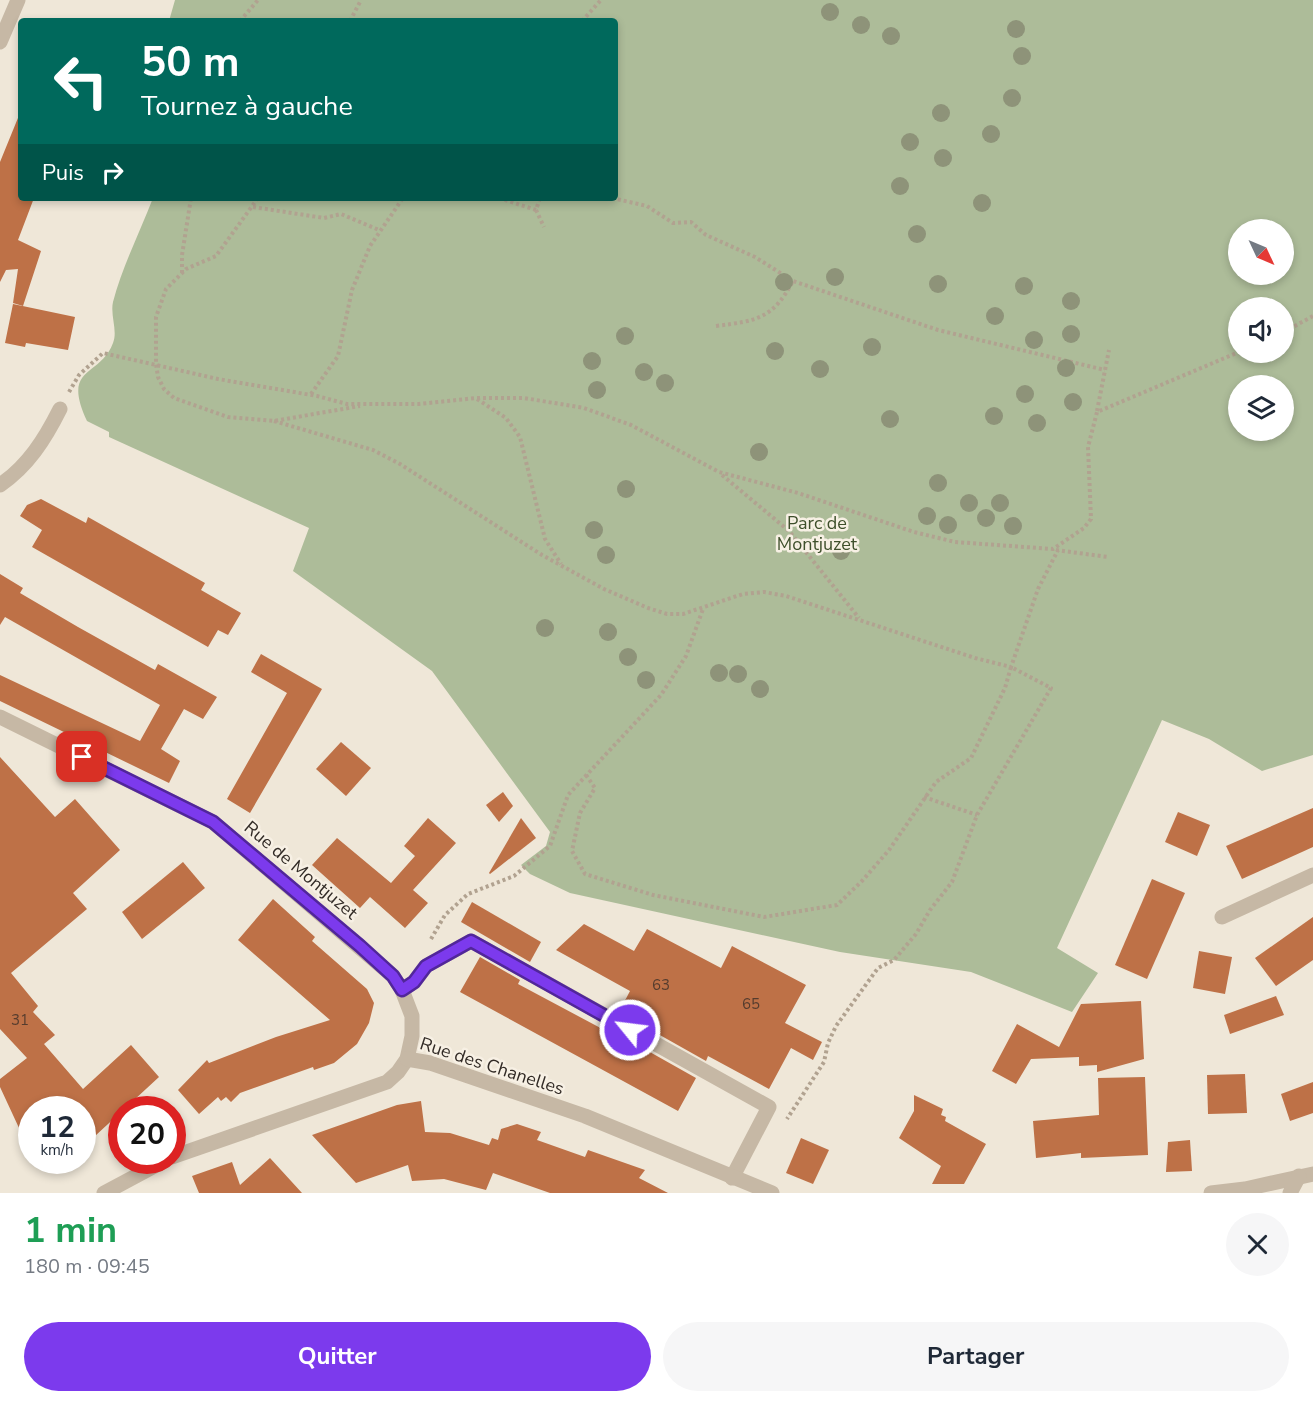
<!DOCTYPE html>
<html lang="fr">
<head>
<meta charset="utf-8">
<style>
	:root { --surface:#fff; --page:#f6f6f7; --text:#1f2937; --muted:#747a83; --accent:#7c3aed }
	body { margin:0; font-family:"Nunito Sans",sans-serif; background:var(--page); color:var(--text); height:100vh; display:flex; flex-direction:column; font-size:22px; white-space:nowrap }
	* { box-sizing:border-box; margin:0 }
	p { font-size:20px; color:var(--muted) }
	.icon { flex:none; width:33px; height:33px; fill:none; stroke:currentColor; stroke-width:2; stroke-linecap:round; stroke-linejoin:round }
	.map { position:relative; height:1193px; overflow:hidden }
	.panel { display:flex; flex-direction:column; background:var(--surface); flex:1 }
	.panel>* { flex:none }
	.hud { position:absolute; left:18px; top:18px; width:600px; height:183px; border-radius:6px; box-shadow:0 3px 9px #0003; background:#00695c; color:#fff; overflow:hidden }
	.needle { width:39px; rotate:134deg }
	.fabs { position:absolute; left:1228px; top:219px; display:grid; gap:12px }
	.fabs a { display:grid; place-items:center; width:66px; height:66px; border-radius:50%; background:var(--surface); box-shadow:0 3px 9px #0003; font-size:30px }
	.speed { position:absolute; left:18px; top:1096px; display:flex; gap:12px; font-size:30px; font-weight:700; text-align:center }
	.speed>* { display:grid; place-content:center; width:78px; height:78px; border-radius:50%; background:var(--surface); box-shadow:0 3px 9px #0003; line-height:1 }
	.speed small { font-size:15px; font-weight:400 }
	.speed .limit { border:9px solid #d22; background:#fff; color:#111 }
	.pin { position:absolute; display:grid; place-items:center; width:51px; height:51px; color:#fff; margin:-26px; border-radius:12px; box-shadow:0 3px 9px #0006 }
	.me { position:absolute; width:66px; margin:-33px; rotate:299deg; stroke-linejoin:round; filter:drop-shadow(0 0 4px #0008) }
	.turn { display:flex; align-items:center; gap:21px; height:126px; padding:0 24px; font-size:27px }
	.turn .icon { width:78px; height:78px; stroke-width:2.5 }
	.turn b { display:block; font-size:42px; line-height:51px }
	.then { display:flex; align-items:center; height:57px; padding:0 24px; background:#0003; gap:12px; font-size:22px }
	.round { display:grid; place-items:center; flex:none; width:63px; height:63px; border-radius:32px; background:var(--page) }
	.overview { display:flex; align-items:center; justify-content:space-between; height:102px; padding:0 24px }
	h1 { font-size:36px; font-weight:700; line-height:45px; color:#1e9e55 }
	.primary-button { display:flex; gap:12px; margin-top:auto; padding:12px 24px }
	.primary-button a { flex:1; height:69px; border-radius:36px; background:var(--accent); color:#fff; font-size:24px; font-weight:700; line-height:69px; text-align:center }
	.primary-button a+a { background:var(--page); color:var(--text) }
	.map>svg:first-child { display:block }
	.green { fill:#adbc99; fill-rule:evenodd }
	.building { fill:#be7147 }
	.lines { fill:none; stroke-linecap:round; stroke-linejoin:round }
	.path { stroke:#b1a290; stroke-width:4; stroke-dasharray:3 3; stroke-linecap:butt }
	.minor { stroke:#c6b8a5; stroke-width:15 }
	.tree { fill:#8e9379 }
	.route-casing { stroke:#51269a; stroke-width:15 }
	.route { stroke:#7c3aed; stroke-width:10 }
	.labels { text-anchor:middle; dominant-baseline:central; stroke-width:5; stroke-linejoin:round; paint-order:stroke }
	.number-label { font-size:15px; fill:#553c2e }
	.park-label { font-size:18px; fill:#3e4f2b; stroke:#f7f0e4 }
	.street-label { font-size:18px; fill:#322b26; stroke:#f7f0e4 }
</style>
</head>
<body>
<div class="map">
<svg width="1313" height="1193" viewBox="0 0 1313 1193">
	<rect width="100%" height="100%" fill="#efe7d8"/>
	<path class="green" d="M175,0H1313V755L1262,771L1209,739L1162,720L1057,948L1098,973L1072,1012L971,972L840,952L570,893L530,874L521,865L546,846L550,832L432,671L293,571L309,528L109,437V432L87,421C61,365 100,378 113,343C118,331 110,315 113,302C122,267 140,232 153,198H615V21H169ZM1239,230H1284V274H1239ZM1239,308H1284V352H1239ZM1239,386H1284V430H1239Z"/>
	<g class="building">
		<path d="M20,113L21,198H34L18,240L41,251L23,306L13,303L18,269L6,270L0,282V162Z"/>
		<path d="M13,304L75,317L68,350L26,343L25,347L5,343Z"/>
		<path d="M41,499L86,523L88,517L205,583L201,590L241,613L228,635L218,630L208,647L32,547L42,530L20,516L27,505Z"/>
		<path d="M0,574L23,588L20,593L78,627L155,670L158,664L217,697L203,719L184,709L161,749L180,761L169,783L0,701V675L140,741L160,705L5,617L0,625Z"/>
		<path d="M261,654L322,689L250,813L227,799L287,693L251,672Z"/>
		<path d="M341,742L371,768L346,796L316,769Z"/>
		<path d="M0,757L55,817L75,799L120,850L73,893L87,909L11,973L38,1006L33,1012L55,1035L44,1044L83,1089L131,1045L159,1077L82,1148V1110H32V1156L0,1087V1079L27,1058L0,1029Z"/>
		<path d="M503,792L513,806L499,822L486,805Z"/>
		<path d="M1313,808V847L1242,879L1226,846Z"/>
		<path d="M1178,812L1210,825L1197,856L1165,842Z"/>
		<path d="M428,818L456,843L413,890L428,903L405,928L370,897L360,908L312,865L337,838L391,883L415,856L404,846Z"/>
		<path d="M521,818L536,838L490,874L489,873Z"/>
		<path d="M183,862L205,888L142,939L122,912Z"/>
		<path d="M1152,879L1185,893L1147,979L1115,965Z"/>
		<path d="M273,899L315,937L312,941L367,989L374,1003L369,1023L357,1044L334,1063L314,1070L313,1067L240,1093L231,1102L226,1097L221,1101L218,1097L199,1114L178,1090L207,1060L209,1063L276,1037L330,1020L238,940Z"/>
		<path d="M472,902L541,942L530,962L461,922Z"/>
		<path d="M1313,917V960L1276,986L1255,958Z"/>
		<path d="M584,924L634,951L647,929L721,968L732,946L806,985L785,1023L822,1042L813,1060L791,1048L769,1089L708,1056L706,1061L619,1012L630,991L556,950Z"/>
		<path d="M1199,951L1232,957L1225,994L1193,988Z"/>
		<path d="M480,957L520,980L518,984L608,1032L609,1029L696,1078L678,1111L460,992Z"/>
		<path d="M1276,996L1284,1015L1230,1034L1224,1015Z"/>
		<path d="M1141,1001L1144,1059L1097,1072V1065L1079,1066V1057L1031,1059L1016,1084L992,1071L1017,1024L1059,1047L1081,1004Z"/>
		<path d="M1245,1074L1247,1113L1208,1114L1207,1075Z"/>
		<path d="M1145,1077L1148,1155L1081,1158V1153L1036,1158L1033,1121L1099,1115L1098,1078Z"/>
		<path d="M1313,1082V1113L1290,1121L1281,1094Z"/>
		<path d="M914,1095L943,1109L941,1115L946,1117L945,1121L986,1144L964,1184H932L941,1166L899,1138L914,1111Z"/>
		<path d="M421,1101L425,1132L450,1133L489,1145L492,1138L498,1140L501,1129L517,1124L541,1132L537,1140L585,1157L588,1150L645,1170L639,1178L668,1193H550L493,1173L486,1190L444,1179L412,1181L408,1165L356,1183L312,1135L397,1105Z"/>
		<path d="M801,1138L829,1150L813,1184L786,1173Z"/>
		<path d="M1190,1140L1192,1171L1166,1172L1168,1142Z"/>
		<path d="M270,1158L302,1193H199L192,1176L232,1162L240,1185Z"/>
	</g>
	<g class="lines">
		<g class="path">
			<path d="M240,21L258,0"/>
			<path d="M350,21L361,0"/>
			<path d="M582,21L601,0"/>
			<path d="M258,198L216,256L186,269L166,289L156,317V364L158,377L164,389L174,398L228,417L274,421L360,406"/>
			<path d="M499,198L536,210L540,198"/>
			<path d="M612,198L647,206L673,223L691,222L706,235L755,257L793,281L938,330L1105,370"/>
			<path d="M253,207L324,218L341,214L379,230"/>
			<path d="M536,210L544,227"/>
			<path d="M182,273V255L191,198"/>
			<path d="M716,326C756,321 773,319 793,281"/>
			<path d="M1284,332L1313,316"/>
			<path d="M69,392L79,375L103,353L218,379L317,396L347,404H419L476,398H524L584,408L631,425L719,472L798,493L914,532L955,542L1053,549L1084,528L1091,519L1088,447L1097,412L1239,352"/>
			<path d="M311,394L338,356L352,290L370,246L403,198"/>
			<path d="M477,399L506,418L520,437L545,539L561,564"/>
			<path d="M1097,411L1109,350"/>
			<path d="M274,421L373,450L400,464L542,555L604,589L648,608L667,614H683L743,594L764,592L786,596L975,658L1011,667L1038,589L1058,550"/>
			<path d="M722,475L789,531L859,618"/>
			<path d="M1056,550L1108,557"/>
			<path d="M586,775L595,788L580,813L572,851L585,874L653,895L764,917L837,905L862,881L889,850L936,782L971,758L1005,688L1011,667L1051,688L977,815L952,882L930,910L916,934L894,960L878,968L836,1026L828,1043L824,1062L787,1119"/>
			<path d="M924,797L977,815"/>
			<path d="M431,939L445,915L468,894L514,876L550,846L568,795L661,695L686,656L703,609"/>
		</g>
		<g class="minor">
			<path d="M0,42L18,0"/>
			<path d="M0,485C28,466 45,439 60,409"/>
			<path d="M0,717L213,822L393,976L402,990L412,1016V1036L407,1059L398,1072L387,1082L172,1157"/>
			<path d="M1222,917L1313,875"/>
			<path d="M402,990L414,982L426,966L471,941L769,1107L732,1178"/>
			<path d="M407,1059L430,1063L585,1116L772,1193"/>
			<path d="M104,1193L164,1161"/>
			<path d="M1211,1193L1245,1189L1313,1174"/>
			<path d="M1290,1193L1299,1176"/>
		</g>
	</g>
	<g class="tree">
		<circle cx="830" cy="12" r="9"/>
		<circle cx="861" cy="25" r="9"/>
		<circle cx="1016" cy="29" r="9"/>
		<circle cx="891" cy="36" r="9"/>
		<circle cx="1022" cy="56" r="9"/>
		<circle cx="1012" cy="98" r="9"/>
		<circle cx="941" cy="113" r="9"/>
		<circle cx="991" cy="134" r="9"/>
		<circle cx="910" cy="142" r="9"/>
		<circle cx="943" cy="158" r="9"/>
		<circle cx="900" cy="186" r="9"/>
		<circle cx="982" cy="203" r="9"/>
		<circle cx="917" cy="234" r="9"/>
		<circle cx="835" cy="277" r="9"/>
		<circle cx="784" cy="282" r="9"/>
		<circle cx="938" cy="284" r="9"/>
		<circle cx="1024" cy="286" r="9"/>
		<circle cx="1071" cy="301" r="9"/>
		<circle cx="995" cy="316" r="9"/>
		<circle cx="1071" cy="334" r="9"/>
		<circle cx="625" cy="336" r="9"/>
		<circle cx="1034" cy="340" r="9"/>
		<circle cx="872" cy="347" r="9"/>
		<circle cx="775" cy="351" r="9"/>
		<circle cx="592" cy="361" r="9"/>
		<circle cx="1066" cy="368" r="9"/>
		<circle cx="820" cy="369" r="9"/>
		<circle cx="644" cy="372" r="9"/>
		<circle cx="665" cy="383" r="9"/>
		<circle cx="597" cy="390" r="9"/>
		<circle cx="1025" cy="394" r="9"/>
		<circle cx="1073" cy="402" r="9"/>
		<circle cx="994" cy="416" r="9"/>
		<circle cx="890" cy="419" r="9"/>
		<circle cx="1037" cy="423" r="9"/>
		<circle cx="759" cy="452" r="9"/>
		<circle cx="938" cy="483" r="9"/>
		<circle cx="626" cy="489" r="9"/>
		<circle cx="969" cy="503" r="9"/>
		<circle cx="1000" cy="503" r="9"/>
		<circle cx="927" cy="516" r="9"/>
		<circle cx="986" cy="518" r="9"/>
		<circle cx="948" cy="525" r="9"/>
		<circle cx="1013" cy="526" r="9"/>
		<circle cx="594" cy="530" r="9"/>
		<circle cx="841" cy="551" r="9"/>
		<circle cx="606" cy="555" r="9"/>
		<circle cx="545" cy="628" r="9"/>
		<circle cx="608" cy="632" r="9"/>
		<circle cx="628" cy="657" r="9"/>
		<circle cx="719" cy="673" r="9"/>
		<circle cx="738" cy="674" r="9"/>
		<circle cx="646" cy="680" r="9"/>
		<circle cx="760" cy="689" r="9"/>
	</g>
	<g class="lines">
		<defs>
			<path id="route" d="M82,757L213,822L360,946L393,976L402,990L414,982L426,966L471,941L630,1030"/>
		</defs>
		<use href="#route" class="route-casing"/>
		<use href="#route" class="route"/>
	</g>
	<g class="labels">
		<g class="number-label">
			<text x="661" y="985">63</text>
			<text x="751" y="1004">65</text>
			<text x="20" y="1020">31</text>
		</g>
		<g class="park-label">
			<text x="817" y="523">Parc de<tspan x="817" dy="21">Montjuzet</tspan></text>
		</g>
		<g class="street-label">
			<text transform="translate(301 870) rotate(40)">Rue de Montjuzet</text>
			<text transform="translate(492 1066) rotate(18)">Rue des Chanelles</text>
		</g>
	</g>
</svg>
<div class="fabs">
<a><svg class="needle" viewBox="-14 -14 28 28"><path d="M0-13l5 13h-10z" fill="#e53935"/><path d="M0 13l5-13h-10z" fill="#747a83"/></svg></a>
<a><svg class="icon" aria-label="sound" viewBox="0 0 24 24"><path d="M4 9h4l5-4v14l-5-4H4zM17 9q2 3 0 6"/></svg></a>
<a><svg class="icon" aria-label="layers" viewBox="0 0 24 24"><path d="M12 4l9 5-9 5-9-5zM3 14l9 5 9-5"/></svg></a>
</div>
<div class="speed"><div>12<small>km/h</small></div><div class="limit">20</div></div>
<div class="pin" style="left:82px;top:757px;background:#d93025"><svg class="icon" aria-label="arrive" viewBox="0 0 24 24"><path d="M6 21V4h12l-3 4 3 4H6"/></svg></div>
<svg class="me" style="left:630px;top:1030px" viewBox="-20 -20 40 40"><circle r="17" fill="#7c3aed" stroke="#fff" stroke-width="3"/><path d="M0-11L8 9 0 5-8 9z" fill="#fff"/></svg>
<div class="hud">
<div class="turn"><svg class="icon" aria-label="left" viewBox="0 0 24 24"><path d="M17 20v-9H6M10 6l-5 5 5 5"/></svg><div><b>50 m</b>Tournez à gauche</div></div>
<div class="then">Puis<svg class="icon" aria-label="right" viewBox="0 0 24 24"><path d="M7 20v-9h11M14 6l5 5-5 5"/></svg></div>
</div>
</div>
<section class="panel">
<div class="overview"><div><h1>1 min</h1><p>180 m · 09:45</p></div><a class="round"><svg class="icon" aria-label="close" viewBox="0 0 24 24"><path d="M6 6l12 12M18 6L6 18"/></svg></a></div>
<div class="primary-button"><a>Quitter</a><a>Partager</a></div>
</section>
</body>
</html>
